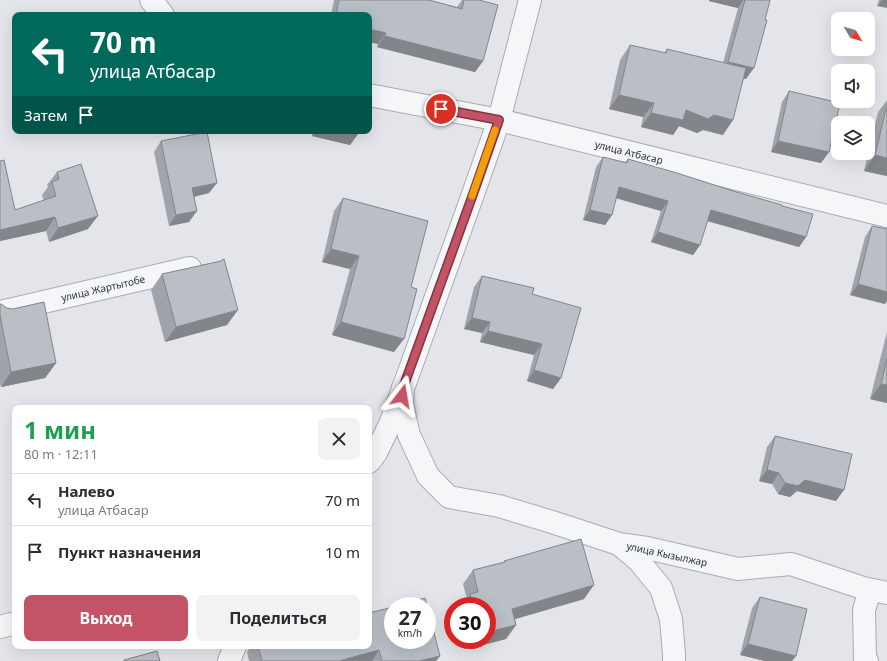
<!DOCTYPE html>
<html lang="ru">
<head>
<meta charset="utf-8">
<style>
	:root { --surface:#fff; --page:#f2f2f3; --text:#2b2b33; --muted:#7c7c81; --line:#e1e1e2; --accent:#c35365 }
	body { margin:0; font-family:"Noto Sans",sans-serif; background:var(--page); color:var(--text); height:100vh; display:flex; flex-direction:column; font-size:15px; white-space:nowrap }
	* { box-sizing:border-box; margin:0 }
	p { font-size:13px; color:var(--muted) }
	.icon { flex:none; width:22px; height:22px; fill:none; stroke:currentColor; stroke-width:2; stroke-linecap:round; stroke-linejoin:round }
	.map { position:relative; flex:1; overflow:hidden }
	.details { position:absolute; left:12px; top:405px; width:360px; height:244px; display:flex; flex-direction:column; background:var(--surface); border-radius:8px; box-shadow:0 4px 16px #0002 }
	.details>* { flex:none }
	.top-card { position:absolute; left:12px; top:12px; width:360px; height:122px; border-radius:8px; box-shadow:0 4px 16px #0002; background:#00695c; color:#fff; overflow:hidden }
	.needle { width:26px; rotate:128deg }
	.controls { position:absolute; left:831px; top:12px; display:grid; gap:8px }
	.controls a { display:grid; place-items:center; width:44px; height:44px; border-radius:8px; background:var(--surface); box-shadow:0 4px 16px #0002; font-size:20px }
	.speed { position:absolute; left:384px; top:597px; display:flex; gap:8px; font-size:20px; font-weight:700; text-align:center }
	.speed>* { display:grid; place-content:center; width:52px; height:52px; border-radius:50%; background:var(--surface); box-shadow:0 4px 16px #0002; line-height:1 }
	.speed small { font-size:10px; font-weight:400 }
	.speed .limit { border:6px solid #d22; background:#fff; color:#111 }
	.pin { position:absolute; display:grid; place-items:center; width:34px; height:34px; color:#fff; margin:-17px; border:2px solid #fff; border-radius:50%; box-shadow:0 1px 4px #0007 }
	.me { position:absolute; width:44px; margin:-22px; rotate:14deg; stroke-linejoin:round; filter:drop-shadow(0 0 3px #0008) }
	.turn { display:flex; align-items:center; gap:14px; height:84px; padding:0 12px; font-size:18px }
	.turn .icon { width:52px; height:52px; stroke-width:2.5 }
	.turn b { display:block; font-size:28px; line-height:34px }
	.then { display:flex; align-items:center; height:38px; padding:0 12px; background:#0003; gap:8px; font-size:15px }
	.round { display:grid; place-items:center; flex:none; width:42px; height:42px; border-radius:8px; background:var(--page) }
	.overview { display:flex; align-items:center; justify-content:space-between; height:68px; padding:0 12px }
	h1 { font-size:24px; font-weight:700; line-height:30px; color:#1e9e55 }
	.button { display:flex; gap:8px; margin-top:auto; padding:8px 12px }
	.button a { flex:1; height:46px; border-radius:8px; background:var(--accent); color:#fff; font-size:16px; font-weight:700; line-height:46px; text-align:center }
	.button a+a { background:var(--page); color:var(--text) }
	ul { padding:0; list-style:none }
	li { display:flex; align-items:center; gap:12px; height:52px; padding:0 12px; border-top:1px solid var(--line) }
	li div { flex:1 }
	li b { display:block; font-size:15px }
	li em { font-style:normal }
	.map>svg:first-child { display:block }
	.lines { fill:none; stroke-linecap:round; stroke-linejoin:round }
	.minor-casing { stroke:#a8acb4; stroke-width:24 }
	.minor { stroke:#f5f6f8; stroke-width:22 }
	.wall { fill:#a0a4aa }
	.shaded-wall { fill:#82868b }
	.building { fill:#babfc6; stroke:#82868b }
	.route-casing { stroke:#7f3642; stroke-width:10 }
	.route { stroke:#c35365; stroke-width:7 }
	.slow { stroke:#f59e0b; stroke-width:7 }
	.labels { text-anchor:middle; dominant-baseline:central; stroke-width:3; stroke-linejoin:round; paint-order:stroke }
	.street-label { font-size:10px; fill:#2c3340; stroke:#f2f4f7 }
</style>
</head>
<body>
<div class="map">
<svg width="887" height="661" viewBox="0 0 887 661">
	<rect width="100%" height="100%" fill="#e3e5ea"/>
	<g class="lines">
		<defs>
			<g id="minor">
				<path d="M151,0L163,15"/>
				<path d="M369,95L499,120L887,216"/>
				<path d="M0,312L190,268"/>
				<path d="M403,388L402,405L409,435L428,476L449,497L499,506L552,522L619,544L647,548L738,569L791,564L863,588L887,593"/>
				<path d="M369,462L376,453L391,422L472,197L499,120L530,0"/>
				<path d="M619,544L638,560L661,588L671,619L674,655V661"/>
				<path d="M0,627L15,623"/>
				<path d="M229,661L235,646"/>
				<path d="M867,661L865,659L864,610L870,590"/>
			</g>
		</defs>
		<use href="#minor" class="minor-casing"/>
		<use href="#minor" class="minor"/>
	</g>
	<g class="wall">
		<path d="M334,0H429L457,7L462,0H479L483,61L475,72L377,47L378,44L369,42V15H331Z"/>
		<path d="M709,0H770L746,79L743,78L723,135L703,130L697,133L679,126L673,135L641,127L643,117L609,109L620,60L630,45L664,53L667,49L723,63L738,8L709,1Z"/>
		<path d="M879,0H887L877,6Z"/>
		<path d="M789,91L829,152L821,163L771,152L782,102Z"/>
		<path d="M887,100V176L864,171L878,112Z"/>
		<path d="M313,131H358V134L350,145L312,136Z"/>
		<path d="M161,141L209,193L194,197L189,222L169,226L154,152Z"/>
		<path d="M603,157L625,162L628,159L782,206L806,237L799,247L707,221L700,245L693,255L651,242L661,211L616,198L612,215L605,225L583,220L596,167Z"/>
		<path d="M0,161L15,210L44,201L42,195L48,187L47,185L57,172L88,229L49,242L46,231L0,241Z"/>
		<path d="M343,198L411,287L394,352L332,335L350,269L322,262L334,211Z"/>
		<path d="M872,226L885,304L850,295L865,237Z"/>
		<path d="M221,261L227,325L165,342L151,290L162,274Z"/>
		<path d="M482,276L532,294L561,378L553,389L527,381L534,355L480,342L482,333L464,329L474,287Z"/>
		<path d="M0,304L56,363L45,378L1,387L0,384Z"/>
		<path d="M887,332V403L870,399Z"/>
		<path d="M775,436L836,501L797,491L790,497L778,494L772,484L759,481L767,447Z"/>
		<path d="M504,561L584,599L514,619L516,625L506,639L483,645L481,640H487V606H461L467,599L463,584L473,570L504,562Z"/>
		<path d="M760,597L792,661H765L740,655L752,608Z"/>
		<path d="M251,646H369L440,656L436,661H249L247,652Z"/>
	</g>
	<g class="shaded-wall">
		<path d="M709,0H743L738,8L709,1Z"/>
		<path d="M882,0H887V8L877,6Z"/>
		<path d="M369,29L386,33L378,44L369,42Z"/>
		<path d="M385,36L483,61L475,72L377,47Z"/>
		<path d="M728,62L754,68L746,79L721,73Z"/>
		<path d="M619,95L654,103L643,117L609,109Z"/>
		<path d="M686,110L714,115L733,120L723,135L703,130L697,133L679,126L673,135L641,127L651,113Z"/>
		<path d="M316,131H344L358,134L350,145L312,136Z"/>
		<path d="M778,141L829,152L821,163L771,152Z"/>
		<path d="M875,155L887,158V176L864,171Z"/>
		<path d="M217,183L209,193L184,199L192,188Z"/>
		<path d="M619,187L668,201L661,211L612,197Z"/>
		<path d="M590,210L612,215L605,225L583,220Z"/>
		<path d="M711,210L806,237L799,247L704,220Z"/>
		<path d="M197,211L189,222L169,226L176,215Z"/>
		<path d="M98,216L88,229L49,242L58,228Z"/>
		<path d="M55,217L46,231L0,241V230Z"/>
		<path d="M658,232L700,245L693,255L651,242Z"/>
		<path d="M331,249L359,256L350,269L322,262Z"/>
		<path d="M858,284L887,292V301L885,304L850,295Z"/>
		<path d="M238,310L227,325L165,342L176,327Z"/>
		<path d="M472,318L490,322L482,333L464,329Z"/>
		<path d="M341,322L404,339L394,352L332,335Z"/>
		<path d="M488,331L542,344L534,355L480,342Z"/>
		<path d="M56,363L45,378L1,387L11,372Z"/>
		<path d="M534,370L561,378L553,389L527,381Z"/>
		<path d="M881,384L887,385V403L870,399Z"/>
		<path d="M767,470L779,473L772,484L759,481Z"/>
		<path d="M805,480L844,490L836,501L797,491L790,497L778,494L785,483Z"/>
		<path d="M594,585L584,599L502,623L512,609Z"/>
		<path d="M516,625L506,639L483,645L486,640H487V639L492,631Z"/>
		<path d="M748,644L796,656L792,661H765L740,655Z"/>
		<path d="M379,650L372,661H339Z"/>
		<path d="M440,656L436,661H419Z"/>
	</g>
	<g class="building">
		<path d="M339,0H429L462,9L464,0H479L498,5L483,61L385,36L386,33L369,29V15H336Z"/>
		<path d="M745,0H770L765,20H767L754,68L728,62Z"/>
		<path d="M630,45L666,53L667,49L746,68L733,120L714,115L708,119L686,110L683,120L651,113L654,103L619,95Z"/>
		<path d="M789,91L840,103L829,152L778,141Z"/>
		<path d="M887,105V158L875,155Z"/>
		<path d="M344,131H358V134Z"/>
		<path d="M207,132L217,183L192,188L197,211L176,215L161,141Z"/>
		<path d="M603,157L627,163L628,159L677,173L733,191L782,205V206L813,214L806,237L711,210L700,245L658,232L668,201L619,187L612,215L590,210Z"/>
		<path d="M4,160L15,210L56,196L52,182L59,179L57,172L81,164L98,216L58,228L55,217L0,230V161Z"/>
		<path d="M343,198L428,221L411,287L417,289L404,339L341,322L359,256L331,249Z"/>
		<path d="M872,226L887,229V292L858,284Z"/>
		<path d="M224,259L238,310L176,327L162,274L221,261Z"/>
		<path d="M482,276L534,288L532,294L581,308L561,378L534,370L542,344L488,331L490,322L472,318Z"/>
		<path d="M44,302L56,363L11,372L0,315V304H1L7,308L13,309Z"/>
		<path d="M887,359V385L881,384Z"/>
		<path d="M775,436L852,454L844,490L805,480L798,486L785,483L779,473L767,470Z"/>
		<path d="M581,539L594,585L512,609L516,625L492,631L488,614H487V606H473L470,594L478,592L473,570L505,562L504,561Z"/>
		<path d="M760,597L807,609L796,656L748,644Z"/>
		<path d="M425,598L440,656L419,661H382L379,650L339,661H262L258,646H369V613L393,607V640H427V606H396Z"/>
		<path d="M157,651L160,661H124V660Z"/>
	</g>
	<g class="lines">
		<defs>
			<path id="route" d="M402,396L403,388L472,197L499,120L441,109"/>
		</defs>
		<use href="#route" class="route-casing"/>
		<use href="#route" class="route"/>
		<path class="slow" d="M472,196L495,130"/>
	</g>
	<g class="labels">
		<g class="street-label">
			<text transform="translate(629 152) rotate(14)">улица Атбасар</text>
			<text transform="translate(103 288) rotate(-13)">улица Жартытобе</text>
			<text transform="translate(667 554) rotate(12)">улица Кызылжар</text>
		</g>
	</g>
</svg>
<div class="controls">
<a><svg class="needle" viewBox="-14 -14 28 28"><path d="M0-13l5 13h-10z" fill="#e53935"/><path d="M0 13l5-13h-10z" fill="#7c7c81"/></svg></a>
<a><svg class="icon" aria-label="sound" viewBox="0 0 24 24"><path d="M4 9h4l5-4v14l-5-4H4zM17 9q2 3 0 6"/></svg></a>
<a><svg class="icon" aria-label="layers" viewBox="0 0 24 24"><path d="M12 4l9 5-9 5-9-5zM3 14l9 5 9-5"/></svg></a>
</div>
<div class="speed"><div>27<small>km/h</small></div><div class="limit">30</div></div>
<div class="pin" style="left:441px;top:109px;background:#d93025"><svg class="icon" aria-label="arrive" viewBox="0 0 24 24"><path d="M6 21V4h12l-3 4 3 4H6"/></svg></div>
<svg class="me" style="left:402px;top:396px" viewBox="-20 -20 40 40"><path d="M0-17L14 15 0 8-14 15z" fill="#c35365" stroke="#fff" stroke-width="4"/></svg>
<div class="top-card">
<div class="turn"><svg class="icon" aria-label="left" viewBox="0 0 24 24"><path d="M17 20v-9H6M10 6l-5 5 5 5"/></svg><div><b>70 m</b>улица Атбасар</div></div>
<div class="then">Затем<svg class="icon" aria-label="arrive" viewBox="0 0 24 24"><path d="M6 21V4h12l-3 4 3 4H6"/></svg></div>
</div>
<section class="details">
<div class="overview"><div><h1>1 мин</h1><p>80 m · 12:11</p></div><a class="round"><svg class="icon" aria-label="close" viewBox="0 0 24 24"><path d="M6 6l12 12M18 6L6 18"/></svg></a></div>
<ul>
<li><svg class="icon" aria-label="left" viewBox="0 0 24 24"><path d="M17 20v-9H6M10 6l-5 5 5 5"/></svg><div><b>Налево</b><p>улица Атбасар</p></div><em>70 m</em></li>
<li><svg class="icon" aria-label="arrive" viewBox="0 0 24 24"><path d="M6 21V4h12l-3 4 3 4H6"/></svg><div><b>Пункт назначения</b></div><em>10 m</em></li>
</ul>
<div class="button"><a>Выход</a><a>Поделиться</a></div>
</section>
</div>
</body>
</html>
